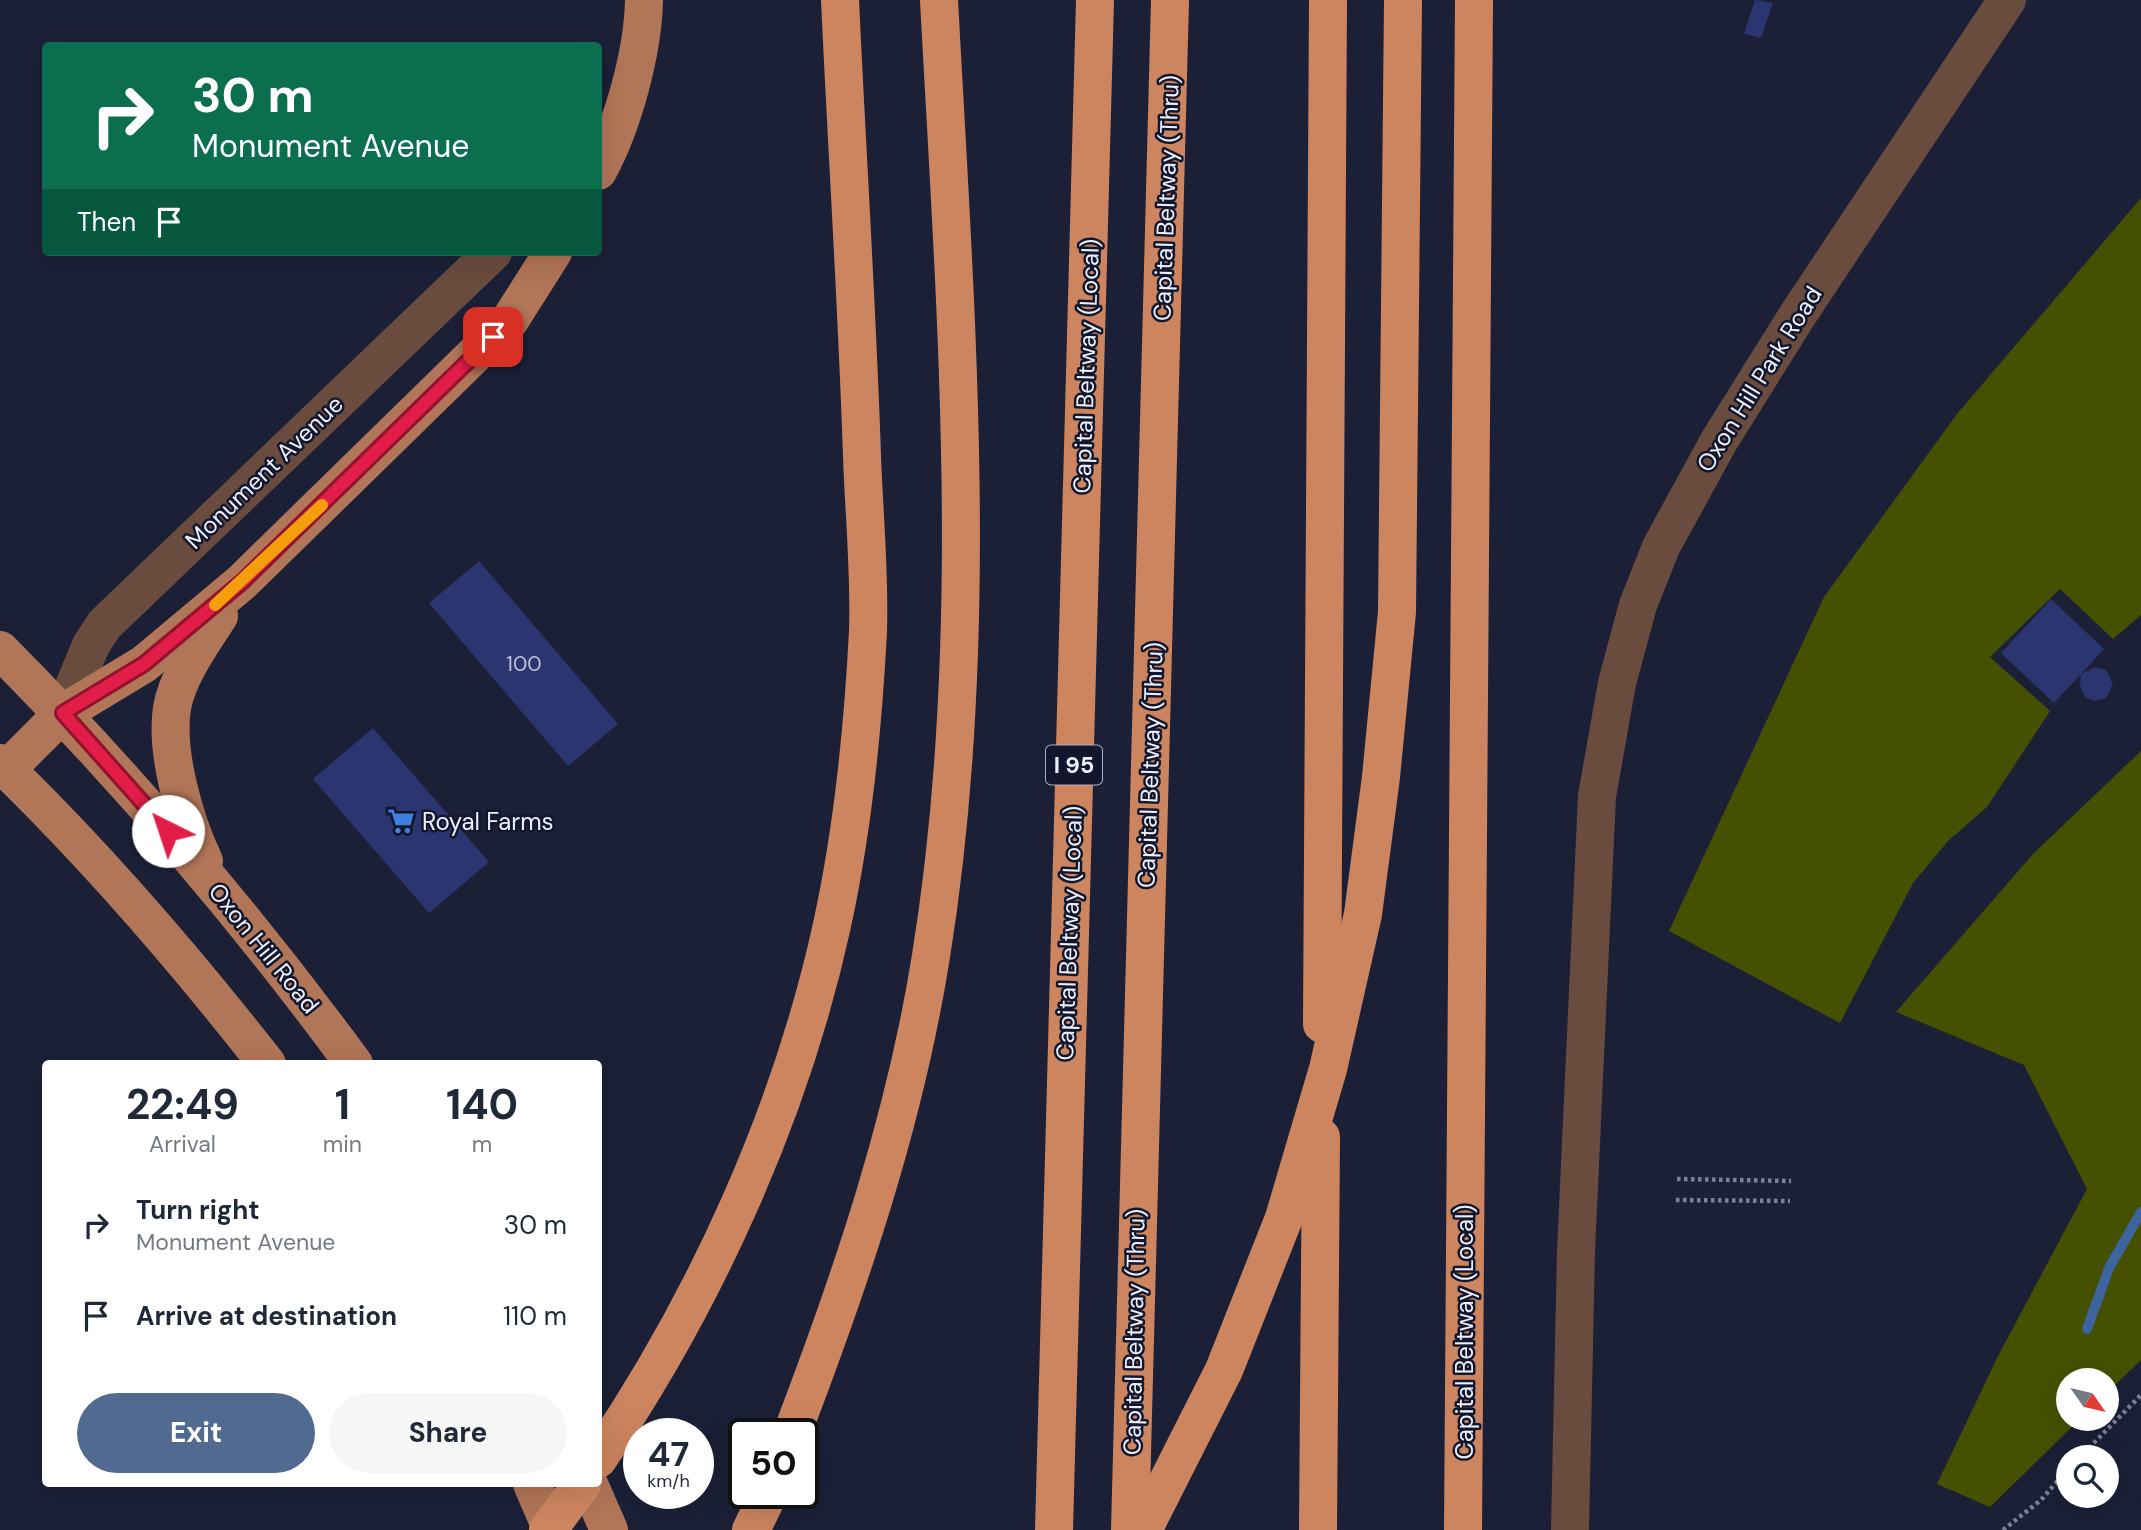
<!DOCTYPE html>
<html lang="en">
<head>
<meta charset="utf-8">
<style>
	:root { --surface:#fff; --page:#f6f6f7; --text:#1f2937; --muted:#747a83; --accent:#516a90 }
	body { margin:0; font-family:"DM Sans",sans-serif; background:var(--page); color:var(--text); height:100vh; display:flex; flex-direction:column; font-size:26px; white-space:nowrap }
	* { box-sizing:border-box; margin:0 }
	p { font-size:23px; color:var(--muted) }
	.icon { flex:none; width:38px; height:38px; fill:none; stroke:currentColor; stroke-width:2; stroke-linecap:round; stroke-linejoin:round }
	.map { position:relative; flex:1; overflow:hidden }
	.details { position:absolute; left:42px; top:1060px; width:560px; height:427px; display:flex; flex-direction:column; background:var(--surface); border-radius:7px; box-shadow:0 7px 28px #0002 }
	.details>* { flex:none }
	.guide { position:absolute; left:42px; top:42px; width:560px; height:214px; border-radius:7px; box-shadow:0 7px 28px #0002; background:#0b6e4f; color:#fff; overflow:hidden }
	.needle { width:46px; rotate:124deg }
	.buttons { position:absolute; left:2056px; top:1368px; display:grid; gap:14px }
	.buttons a { display:grid; place-items:center; width:63px; height:63px; border-radius:50%; background:var(--surface); box-shadow:0 7px 28px #0002; font-size:35px }
	.speed { position:absolute; left:623px; top:1418px; display:flex; gap:14px; font-size:35px; font-weight:700; text-align:center }
	.speed>* { display:grid; place-content:center; width:91px; height:91px; border-radius:50%; background:var(--surface); box-shadow:0 7px 28px #0002; line-height:1 }
	.speed small { font-size:18px; font-weight:400 }
	.speed .limit { border:4px solid #111; border-radius:10px; background:#fff; color:#111 }
	.pin { position:absolute; display:grid; place-items:center; width:60px; height:60px; color:#fff; margin:-30px; border-radius:14px; box-shadow:0 4px 10px #0006 }
	.me { position:absolute; width:77px; margin:-38px; rotate:319deg; stroke-linejoin:round; filter:drop-shadow(0 0 5px #0008) }
	.turn { display:flex; align-items:center; gap:24px; height:147px; padding:0 35px; font-size:32px }
	.turn .icon { width:91px; height:91px; stroke-width:2.5 }
	.turn b { display:block; font-size:49px; line-height:60px }
	.then { display:flex; align-items:center; height:66px; padding:0 35px; background:#0003; gap:14px; font-size:26px }
	.eta { display:flex; justify-content:space-evenly; align-items:center; height:119px; text-align:center }
	.eta b { font-size:42px; font-weight:700; line-height:49px }
	.cta { display:flex; gap:14px; margin-top:auto; padding:14px 35px }
	.cta a { flex:1; height:80px; border-radius:42px; background:var(--accent); color:#fff; font-size:28px; font-weight:700; line-height:80px; text-align:center }
	.cta a+a { background:var(--page); color:var(--text) }
	ul { padding:0; list-style:none }
	li { display:flex; align-items:center; gap:21px; height:91px; padding:0 35px }
	li div { flex:1 }
	li b { display:block; font-size:26px }
	li em { font-style:normal }
	.map>svg:first-child { display:block }
	.green { fill:#455101 }
	.lines { fill:none; stroke-linecap:round; stroke-linejoin:round }
	.stream { stroke:#3c649e; stroke-width:10 }
	.building { fill:#2b3570 }
	.path { stroke:#7d8194; stroke-width:4.5; stroke-dasharray:3.5 3.5; stroke-linecap:butt }
	.minor { stroke:#6a4c3e; stroke-width:38 }
	.major { stroke:#b17557; stroke-width:38 }
	.highway { stroke:#cd8560; stroke-width:38 }
	.route-casing { stroke:#92132f; stroke-width:18 }
	.route { stroke:#e11d48; stroke-width:12 }
	.slow { stroke:#f59e0b; stroke-width:12 }
	.labels { text-anchor:middle; dominant-baseline:central; stroke-width:5; stroke-linejoin:round; paint-order:stroke }
	.number-label { font-size:21px; fill:#bcc1da }
	.shield { fill:#12172d; stroke:#abafbf; stroke-width:2 }
	.shield-label { font-size:23px; font-weight:bold; fill:#ecf0fd }
	.street-label { font-size:24px; fill:#ecf0fd; stroke:#12172d }
	.poi-label { font-size:24px; fill:#ecf0fd; stroke:#12172d; text-anchor:start }
</style>
</head>
<body>
<div class="map">
<svg width="2141" height="1530" viewBox="0 0 2141 1530">
	<rect width="100%" height="100%" fill="#1b2037"/>
	<g class="green">
		<path d="M2141,198V615L2113,639L2060,589L1990,657L2050,711L1987,807L1948,841L1913,883L1840,1023L1669,931L1824,597L1957,414Z"/>
		<path d="M2141,751V1360L2107,1393V1381H2068V1419H2080L1990,1507L1937,1484L1998,1356L2087,1189L2024,1065L1896,1012L2033,854Z"/>
	</g>
	<g class="lines">
		<path class="stream" d="M2087,1329L2109,1268L2141,1212"/>
	</g>
	<g class="building">
		<path d="M1755,0L1773,3L1761,38L1744,34Z"/>
		<path d="M479,561L618,724L568,766L429,603Z"/>
		<path d="M2051,599L2104,649L2081,674L2095,667L2106,670L2113,684L2106,698L2095,701L2085,697L2080,686L2081,674L2054,703L2001,653Z"/>
		<path d="M373,728L489,862L429,913L313,779Z"/>
	</g>
	<g class="lines">
		<g class="path">
			<path d="M1677,1179L1791,1181"/>
			<path d="M1676,1200L1790,1201"/>
			<path d="M2079,1458L2141,1395"/>
			<path d="M2003,1530L2041,1500L2068,1469"/>
		</g>
		<g class="minor">
			<path d="M63,713L91,645L104,625L493,252"/>
			<path d="M1570,1530L1576,1251L1597,796L1617,683L1638,605L1661,547L1719,441L1797,316L2007,0"/>
		</g>
		<g class="major">
			<path d="M598,171C623,125 643,52 644,0"/>
			<path d="M0,650C128,779 246,917 354,1064"/>
			<path d="M0,763C97,857 184,958 267,1064"/>
			<path d="M6,770L63,713L144,664L242,582L510,320L553,252"/>
			<path d="M204,861C185,822 165,752 172,708C178,675 201,644 219,616"/>
			<path d="M532,1484L552,1530"/>
			<path d="M589,1484L609,1530"/>
		</g>
		<g class="highway">
			<path d="M1322,1024L1328,0"/>
			<path d="M792,1433C851,1279 905,1120 931,956C982,640 956,318 939,0"/>
			<path d="M598,1459C706,1300 791,1113 832,925C853,829 863,729 868,631C870,573 864,514 862,456C857,304 847,152 840,0"/>
			<path d="M548,1530L582,1484"/>
			<path d="M751,1530L769,1493"/>
			<path d="M1054,1530L1095,0"/>
			<path d="M1130,1530L1170,0"/>
			<path d="M1143,1530L1224,1370L1284,1218L1328,1069L1363,914L1381,777L1397,612L1403,0"/>
			<path d="M1318,1530L1321,1137"/>
			<path d="M1463,1530L1474,0"/>
		</g>
	</g>
	<g class="lines">
		<defs>
			<path id="route" d="M168,831L63,713L144,664L242,582L493,337"/>
		</defs>
		<use href="#route" class="route-casing"/>
		<use href="#route" class="route"/>
		<path class="slow" d="M215,605L322,505"/>
	</g>
	<defs>
		<symbol id="supermarket-bare" viewBox="-9 -9 18 18"><path d="M-6-5.5h2.5l.6 2H6L4.5 2H-2.5L-4.4-4H-6ZM-1.5 3.2a1.3 1.3 0 1 0 .1 0ZM3 3.2a1.3 1.3 0 1 0 .1 0Z" fill="#3f7fe0" stroke="#12172d" stroke-width="2.5" paint-order="stroke"/></symbol>
	</defs>
	<g fill-rule="evenodd">
		<use href="#supermarket-bare" x="382" y="802" width="38" height="38"/>
	</g>
	<g class="labels">
		<g class="number-label">
			<text x="524" y="664">100</text>
		</g>
		<rect class="shield" x="1046" y="745.5" width="56" height="39" rx="5"/>
		<g class="shield-label">
			<text x="1074" y="765">I 95</text>
		</g>
		<g class="street-label">
			<text transform="translate(1166 198) rotate(-88)">Capital Beltway (Thru)</text>
			<text transform="translate(1086 366) rotate(-88)">Capital Beltway (Local)</text>
			<text transform="translate(1759 379) rotate(-58)">Oxon Hill Park Road</text>
			<text transform="translate(264 472) rotate(-44)">Monument Avenue</text>
			<text transform="translate(1150 765) rotate(-88)">Capital Beltway (Thru)</text>
			<text transform="translate(1069 933) rotate(-88)">Capital Beltway (Local)</text>
			<text transform="translate(264 948) rotate(51)">Oxon Hill Road</text>
			<text transform="translate(1134 1332) rotate(-89)">Capital Beltway (Thru)</text>
			<text transform="translate(1464 1332) rotate(-90)">Capital Beltway (Local)</text>
		</g>
		<g class="poi-label">
			<text x="422" y="821">Royal Farms</text>
		</g>
	</g>
</svg>
<div class="buttons">
<a><svg class="needle" viewBox="-14 -14 28 28"><path d="M0-13l5 13h-10z" fill="#e53935"/><path d="M0 13l5-13h-10z" fill="#747a83"/></svg></a>
<a><svg class="icon" aria-label="search" viewBox="0 0 24 24"><circle cx="10" cy="10" r="6"/><path d="M15 15l6 6"/></svg></a>
</div>
<div class="speed"><div>47<small>km/h</small></div><div class="limit">50</div></div>
<div class="pin" style="left:493px;top:337px;background:#d93025"><svg class="icon" aria-label="arrive" viewBox="0 0 24 24"><path d="M6 21V4h12l-3 4 3 4H6"/></svg></div>
<svg class="me" style="left:168px;top:831px" viewBox="-20 -20 40 40"><circle r="19" fill="#fff"/><path d="M0-13L10 11 0 6-10 11z" fill="#e11d48"/></svg>
<div class="guide">
<div class="turn"><svg class="icon" aria-label="right" viewBox="0 0 24 24"><path d="M7 20v-9h11M14 6l5 5-5 5"/></svg><div><b>30 m</b>Monument Avenue</div></div>
<div class="then">Then<svg class="icon" aria-label="arrive" viewBox="0 0 24 24"><path d="M6 21V4h12l-3 4 3 4H6"/></svg></div>
</div>
<section class="details">
<div class="eta">
<div><b>22:49</b><p>Arrival</p></div>
<div><b>1</b><p>min</p></div>
<div><b>140</b><p>m</p></div>
</div>
<ul>
<li><svg class="icon" aria-label="right" viewBox="0 0 24 24"><path d="M7 20v-9h11M14 6l5 5-5 5"/></svg><div><b>Turn right</b><p>Monument Avenue</p></div><em>30 m</em></li>
<li><svg class="icon" aria-label="arrive" viewBox="0 0 24 24"><path d="M6 21V4h12l-3 4 3 4H6"/></svg><div><b>Arrive at destination</b></div><em>110 m</em></li>
</ul>
<div class="cta"><a>Exit</a><a>Share</a></div>
</section>
</div>
</body>
</html>
